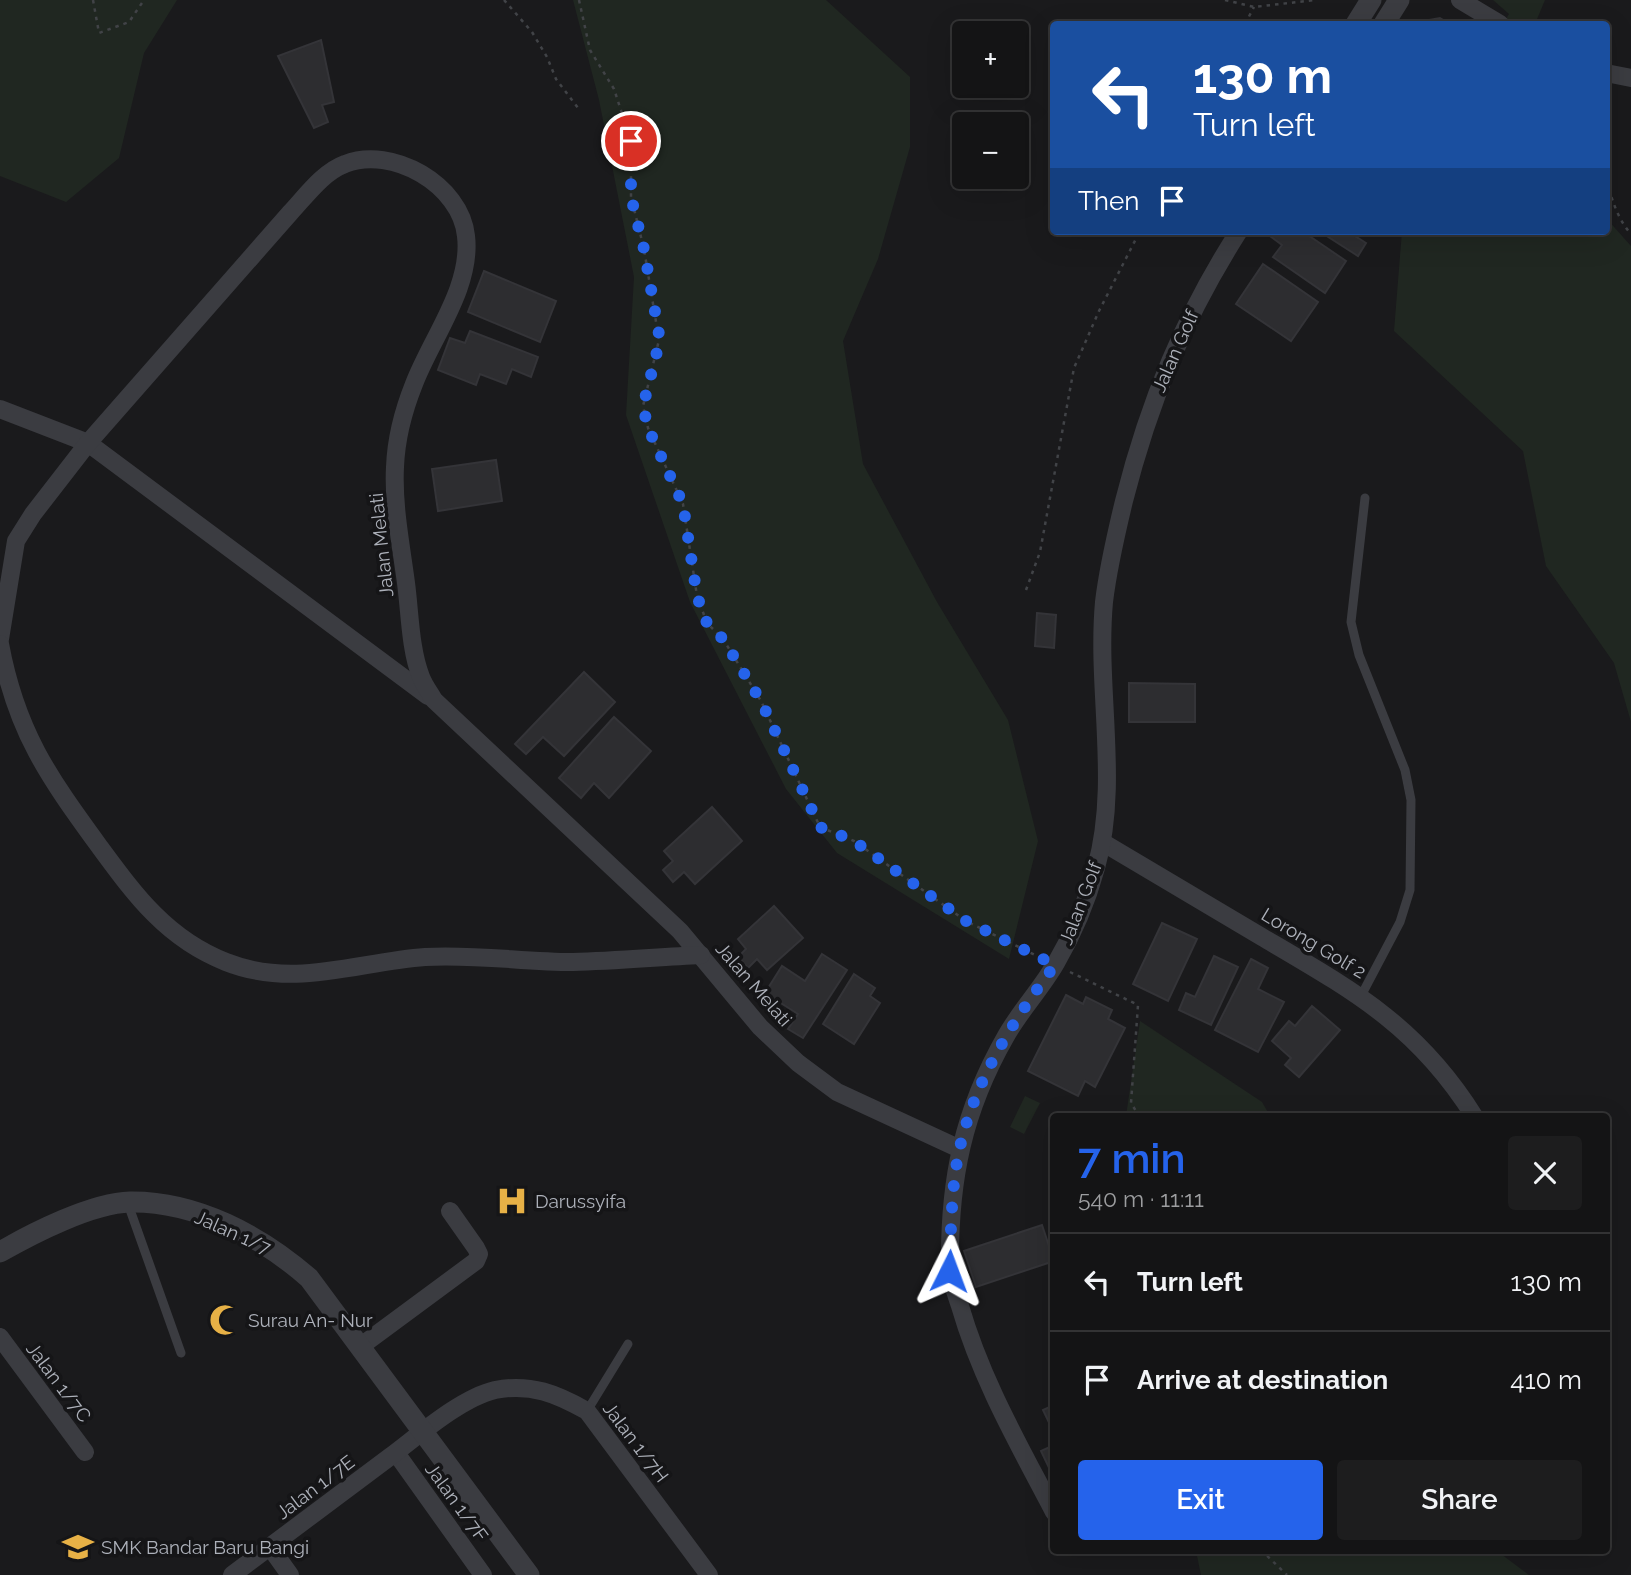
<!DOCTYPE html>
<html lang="en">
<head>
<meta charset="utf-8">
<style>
	:root { --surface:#141415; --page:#1d1d1e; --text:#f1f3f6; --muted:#9d9ea0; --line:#333334; --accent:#2563eb }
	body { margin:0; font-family:Raleway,sans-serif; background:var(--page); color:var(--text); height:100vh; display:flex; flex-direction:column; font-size:26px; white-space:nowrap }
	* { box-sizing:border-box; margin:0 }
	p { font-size:23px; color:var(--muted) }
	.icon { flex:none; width:38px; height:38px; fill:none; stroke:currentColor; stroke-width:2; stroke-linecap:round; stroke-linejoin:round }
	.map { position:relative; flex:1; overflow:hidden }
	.details { position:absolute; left:1050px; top:1113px; width:560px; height:441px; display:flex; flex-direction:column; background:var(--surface); border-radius:7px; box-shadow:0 7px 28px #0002,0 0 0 2px var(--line) }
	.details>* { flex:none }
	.hud { position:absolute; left:1050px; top:21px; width:560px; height:214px; border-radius:7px; box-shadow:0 7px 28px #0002,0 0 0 2px var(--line); background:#1a4fa0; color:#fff; overflow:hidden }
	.tools { position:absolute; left:952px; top:21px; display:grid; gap:14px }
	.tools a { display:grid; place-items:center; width:77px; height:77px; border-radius:7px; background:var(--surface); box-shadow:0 7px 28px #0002,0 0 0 2px var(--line); font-size:35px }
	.pin { position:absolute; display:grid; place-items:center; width:60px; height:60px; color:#fff; margin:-30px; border:4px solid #fff; border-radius:50%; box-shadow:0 2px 7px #0007 }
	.me { position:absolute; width:77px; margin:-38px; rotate:3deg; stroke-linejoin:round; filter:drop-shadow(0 0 5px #0008) }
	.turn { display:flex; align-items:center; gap:24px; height:147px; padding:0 28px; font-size:32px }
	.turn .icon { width:91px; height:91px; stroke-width:2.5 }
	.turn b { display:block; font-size:49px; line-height:60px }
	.then { display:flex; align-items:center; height:66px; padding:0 28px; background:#0003; gap:14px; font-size:26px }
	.round { display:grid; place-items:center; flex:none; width:74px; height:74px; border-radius:7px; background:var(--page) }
	.summary { display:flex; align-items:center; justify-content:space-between; height:119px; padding:0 28px }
	h1 { font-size:42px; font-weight:600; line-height:52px; color:var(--accent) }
	.button { display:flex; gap:14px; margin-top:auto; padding:14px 28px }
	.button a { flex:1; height:80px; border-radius:7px; background:var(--accent); color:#fff; font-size:28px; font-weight:600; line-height:80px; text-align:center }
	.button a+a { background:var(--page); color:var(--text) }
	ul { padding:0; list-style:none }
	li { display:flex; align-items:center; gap:21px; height:98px; padding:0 28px; border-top:2px solid var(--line) }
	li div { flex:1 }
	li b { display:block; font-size:26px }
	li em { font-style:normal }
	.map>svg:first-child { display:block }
	.green { fill:#202721 }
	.building { fill:#2d2d30; stroke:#343438; stroke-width:2 }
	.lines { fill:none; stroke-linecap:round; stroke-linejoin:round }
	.path { stroke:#414347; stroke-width:2.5; stroke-dasharray:3.5 5; stroke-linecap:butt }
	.service { stroke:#3b3c41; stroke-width:9 }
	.minor { stroke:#3b3c41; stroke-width:18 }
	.tertiary { stroke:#3b3c41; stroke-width:21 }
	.route { stroke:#2563eb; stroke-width:12; stroke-dasharray:0 21.6 }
	.labels { text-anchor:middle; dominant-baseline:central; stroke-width:7; stroke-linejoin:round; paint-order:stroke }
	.street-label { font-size:19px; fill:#adb1ba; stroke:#151517 }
	.poi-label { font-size:19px; fill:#adb1ba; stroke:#151517; text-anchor:start }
</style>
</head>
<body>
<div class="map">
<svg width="1631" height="1575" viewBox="0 0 1631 1575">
	<rect width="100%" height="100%" fill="#1a1a1c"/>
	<g class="green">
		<path d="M0,0H177L144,53L119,158L66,202L0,176Z"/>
		<path d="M573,0H826L910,77V147L878,259L843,341L863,464L937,602L1008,720L1038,841L1009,959L837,853L786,789L690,602L626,415L634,277L599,100Z"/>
		<path d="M1493,0H1545L1535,24H1503L1509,14Z"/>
		<path d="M1607,219L1631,246V722L1614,663L1546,566L1523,451L1394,331L1402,231H1606Z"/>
		<path d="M1140,1021L1262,1102L1270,1116H1126Z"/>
		<path d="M1025,1096L1040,1103L1024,1134L1010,1127Z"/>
		<path d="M1196,1551H1497L1529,1575H1201Z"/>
	</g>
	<g class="building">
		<path d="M1440,18L1450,24H1416L1418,22Z"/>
		<path d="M321,40L334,102L322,105L328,122L314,128L278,56Z"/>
		<path d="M1273,231H1302L1346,261L1325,293L1273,257L1282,245L1270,236Z"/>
		<path d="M1319,231H1353L1352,234L1366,243L1358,256Z"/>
		<path d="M1263,264L1318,302L1291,341L1236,304Z"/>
		<path d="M484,271L556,301L540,342L468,312Z"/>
		<path d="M470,331L538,357L531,377L512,369L506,384L480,374L476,385L438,370L450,338L465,343Z"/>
		<path d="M496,460L502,501L438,511L432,469Z"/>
		<path d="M1037,613L1056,615L1054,648L1035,646Z"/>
		<path d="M584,672L615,702L564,756L543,737L526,754L515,744Z"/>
		<path d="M1129,683L1195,684V722H1129Z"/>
		<path d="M614,717L651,751L609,798L594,783L581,798L559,778Z"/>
		<path d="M712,807L742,841L695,884L684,872L673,882L663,870L673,861L664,851Z"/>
		<path d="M774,906L803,938L767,970L757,959L748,968L738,957L746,949L738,939Z"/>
		<path d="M1162,923L1197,939L1168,1001L1133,984Z"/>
		<path d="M822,954L847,970L803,1038L788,1029L798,1014L765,993L782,966L805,981Z"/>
		<path d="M1214,956L1238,967L1211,1025L1179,1010L1186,993L1195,997Z"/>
		<path d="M1251,959L1268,968L1258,989L1284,1002L1258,1052L1215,1030Z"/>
		<path d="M854,974L875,988L870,996L880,1003L854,1044L823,1024Z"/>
		<path d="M1066,995L1083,1004L1086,997L1112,1010L1108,1019L1125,1028L1095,1087L1085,1081L1078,1096L1028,1071Z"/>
		<path d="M1312,1006L1340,1030L1299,1077L1285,1065L1291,1058L1272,1041L1289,1021L1295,1026Z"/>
		<path d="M1042,1225L1054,1261L976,1287L964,1251Z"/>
		<path d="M1054,1405V1433L1043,1410Z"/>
		<path d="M1054,1445V1475L1053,1476L1041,1451Z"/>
	</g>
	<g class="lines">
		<g class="path">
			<path d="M93,0L99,33L129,22L144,0"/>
			<path d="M504,0L532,32L547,57L556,79L578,108"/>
			<path d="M579,0L590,50L614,89L631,141V197L644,249L659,340L643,406L648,428L683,504L697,596L707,623L723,639L761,701L820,827L854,841L966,921L1039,957"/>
			<path d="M1225,0L1254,7L1315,0"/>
			<path d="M1245,24L1254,7"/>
			<path d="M1606,181C1613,201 1617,218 1631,234"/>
			<path d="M1026,590L1040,552L1074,368L1099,311L1140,231"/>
			<path d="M1070,972L1138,1005L1131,1103L1139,1116"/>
			<path d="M1261,1550L1287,1575"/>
		</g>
		<g class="service">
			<path d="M1361,996L1400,922L1410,890L1411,800L1405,770L1359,655L1351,622L1365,498"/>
			<path d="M128,1204L181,1353"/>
			<path d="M587,1411L628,1344"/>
		</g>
		<g class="minor">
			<path d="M1460,0L1500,24"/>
			<path d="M1606,73L1631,78"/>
			<path d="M0,409L88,443L428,696"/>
			<path d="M0,639L16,541L33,514L88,443L290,213C306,196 323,172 345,164C392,145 461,185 466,236C472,287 432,337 414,384C404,409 396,440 395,467C393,505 401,545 406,583C410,613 410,649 421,677C424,685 430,693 434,700L680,931L760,1027L798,1063L837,1092L960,1149"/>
			<path d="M0,644C16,731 48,776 99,846C135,895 167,939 226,962C294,989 357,962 425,957C475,954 524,962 573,962C616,961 658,957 701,955"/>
			<path d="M1102,842C1155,874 1209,905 1262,937C1352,990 1417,1025 1474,1116"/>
			<path d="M0,1337L85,1452"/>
			<path d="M361,1346L476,1261L479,1254L476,1248L450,1211"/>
			<path d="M396,1453L483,1575"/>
			<path d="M1054,1512C1019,1445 981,1379 960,1306C956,1294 950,1279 950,1266C949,1180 963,1111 1006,1036C1020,1011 1041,989 1056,963C1073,934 1087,901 1096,868C1120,782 1096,690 1104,602C1108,568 1116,534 1124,501C1149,402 1184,317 1239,231"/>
			<path d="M270,1547L290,1575"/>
			<path d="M232,1575C285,1535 338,1496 391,1456C419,1435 461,1398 495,1390C531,1383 557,1394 587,1411L709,1575"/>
		</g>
		<g class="tertiary">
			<path d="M1356,24L1371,0"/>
			<path d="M1384,24L1399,0"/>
			<path d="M0,1252C33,1233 92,1203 130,1202C196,1201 261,1236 309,1278L529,1575"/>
		</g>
	</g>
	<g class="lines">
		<path class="route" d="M631,141V197L644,249L660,340L643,406L648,428L683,504L697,596L707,623L723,639L761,701L820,827L854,841L966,921L1055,965C1008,1027 965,1096 955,1175C951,1206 951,1239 949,1271"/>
	</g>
	<defs>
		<symbol id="hospital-bare" viewBox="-9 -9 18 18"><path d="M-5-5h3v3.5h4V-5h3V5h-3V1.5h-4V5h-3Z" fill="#e7b146" stroke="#151517" stroke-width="2.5" paint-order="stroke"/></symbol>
		<symbol id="mosque-bare" viewBox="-9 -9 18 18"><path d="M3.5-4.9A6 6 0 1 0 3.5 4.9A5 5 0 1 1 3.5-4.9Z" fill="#e7b146" stroke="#151517" stroke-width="2.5" paint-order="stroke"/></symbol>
		<symbol id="school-bare" viewBox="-9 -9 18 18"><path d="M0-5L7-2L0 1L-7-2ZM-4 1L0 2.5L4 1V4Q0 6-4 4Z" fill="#e7b146" stroke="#151517" stroke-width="2.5" paint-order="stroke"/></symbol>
	</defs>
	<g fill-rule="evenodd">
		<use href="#hospital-bare" x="490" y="1179" width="44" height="44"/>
		<use href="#mosque-bare" x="203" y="1298" width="44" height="44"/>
		<use href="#school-bare" x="56" y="1525" width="44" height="44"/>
	</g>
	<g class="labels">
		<g class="street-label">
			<text transform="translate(1175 351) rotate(-66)">Jalan Golf</text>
			<text transform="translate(381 545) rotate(-96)">Jalan Melati</text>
			<text transform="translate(1080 903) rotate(-69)">Jalan Golf</text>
			<text transform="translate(1314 943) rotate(31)">Lorong Golf 2</text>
			<text transform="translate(754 984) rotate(49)">Jalan Melati</text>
			<text transform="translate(233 1232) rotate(24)">Jalan 1/7</text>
			<text transform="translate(59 1382) rotate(53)">Jalan 1/7C</text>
			<text transform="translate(636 1442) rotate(53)">Jalan 1/7H</text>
			<text transform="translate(315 1487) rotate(-37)">Jalan 1/7E</text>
			<text transform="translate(457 1502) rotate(54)">Jalan 1/7F</text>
		</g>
		<g class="poi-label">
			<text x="535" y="1201">Darussyifa</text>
			<text x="248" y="1320">Surau An- Nur</text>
			<text x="101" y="1547">SMK Bandar Baru Bangi</text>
		</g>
	</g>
</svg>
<div class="tools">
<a>+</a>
<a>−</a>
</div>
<div class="pin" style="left:631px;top:141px;background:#d93025"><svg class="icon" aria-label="arrive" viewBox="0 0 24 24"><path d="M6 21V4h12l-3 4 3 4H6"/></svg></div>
<svg class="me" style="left:949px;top:1271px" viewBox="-20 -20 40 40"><path d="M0-17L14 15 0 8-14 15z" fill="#2563eb" stroke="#fff" stroke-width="4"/></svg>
<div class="hud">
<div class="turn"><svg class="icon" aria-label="left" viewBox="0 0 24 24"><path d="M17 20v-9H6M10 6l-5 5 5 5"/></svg><div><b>130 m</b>Turn left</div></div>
<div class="then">Then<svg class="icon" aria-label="arrive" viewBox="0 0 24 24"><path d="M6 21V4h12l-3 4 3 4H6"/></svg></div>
</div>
<section class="details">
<div class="summary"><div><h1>7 min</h1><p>540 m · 11:11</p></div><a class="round"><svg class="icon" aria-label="close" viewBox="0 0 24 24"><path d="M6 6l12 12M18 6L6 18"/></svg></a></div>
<ul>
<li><svg class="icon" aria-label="left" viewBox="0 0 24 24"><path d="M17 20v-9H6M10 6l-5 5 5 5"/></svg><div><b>Turn left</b></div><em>130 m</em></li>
<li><svg class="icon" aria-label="arrive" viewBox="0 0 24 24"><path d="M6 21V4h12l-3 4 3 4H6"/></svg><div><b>Arrive at destination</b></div><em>410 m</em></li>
</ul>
<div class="button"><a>Exit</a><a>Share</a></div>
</section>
</div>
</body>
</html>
